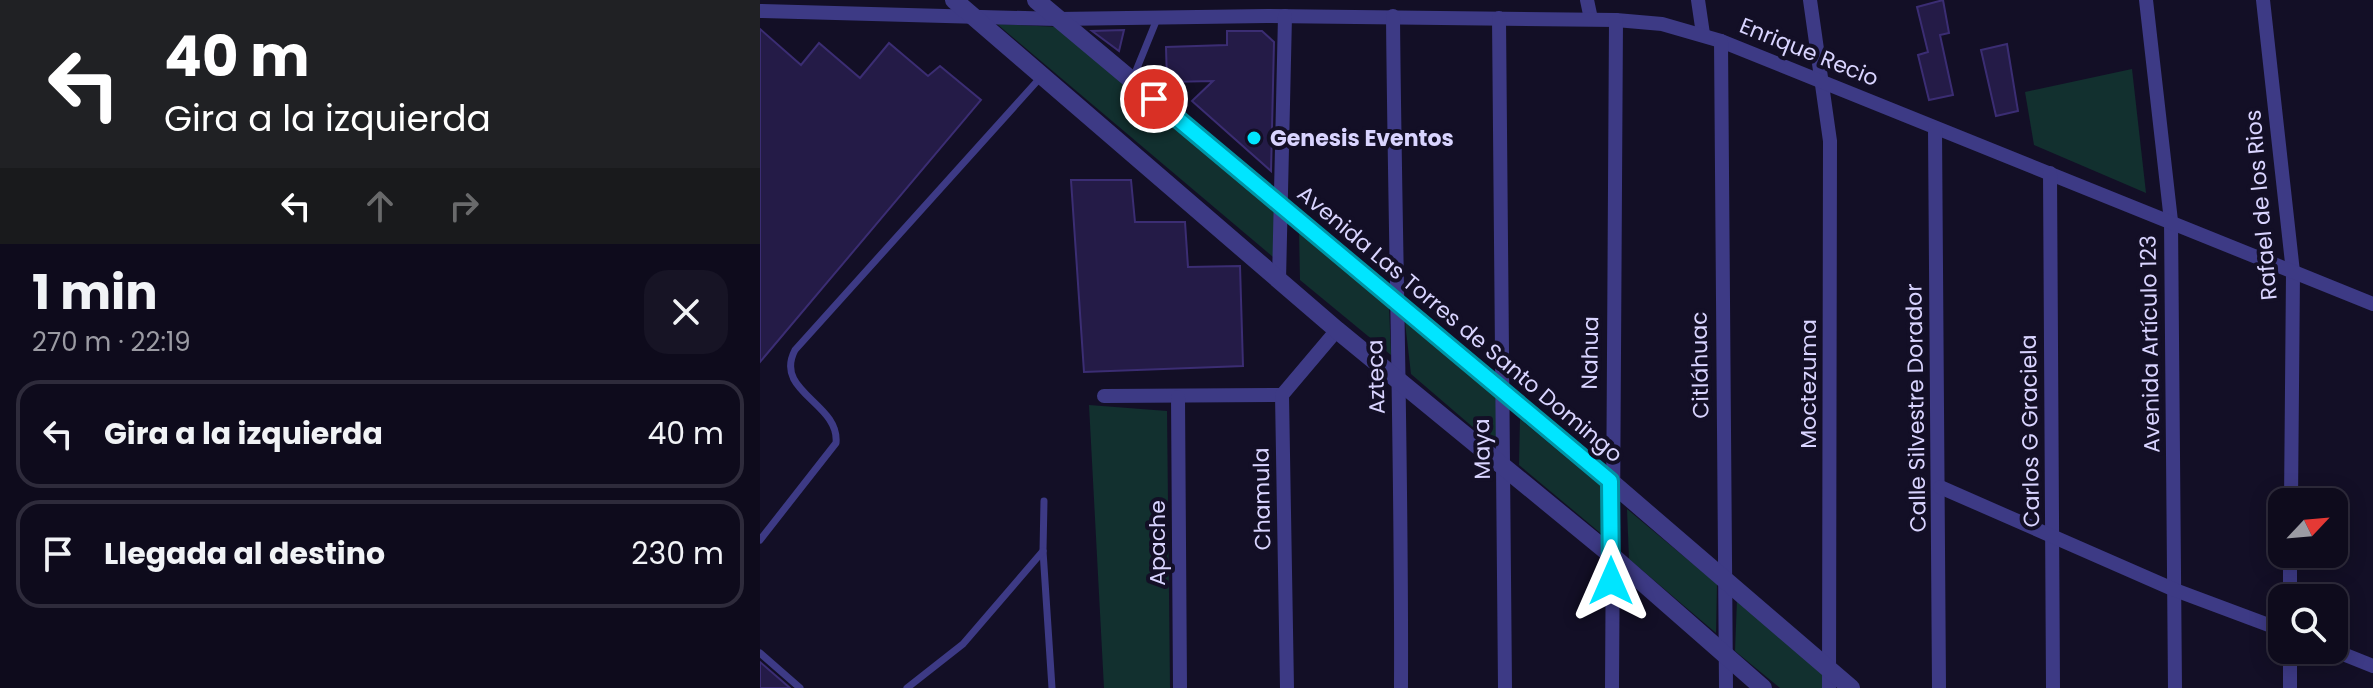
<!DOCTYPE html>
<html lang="es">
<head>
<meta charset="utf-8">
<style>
	:root { --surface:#0e0b1c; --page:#171425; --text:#f1f3f6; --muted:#9b9ba3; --line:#2e2b3b }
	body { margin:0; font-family:Poppins,sans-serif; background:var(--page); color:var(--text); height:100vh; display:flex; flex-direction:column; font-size:30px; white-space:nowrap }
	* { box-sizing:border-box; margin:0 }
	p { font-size:26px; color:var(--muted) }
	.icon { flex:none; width:44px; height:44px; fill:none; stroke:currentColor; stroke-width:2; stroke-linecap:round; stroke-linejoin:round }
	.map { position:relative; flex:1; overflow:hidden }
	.panel { display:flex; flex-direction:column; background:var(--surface); width:760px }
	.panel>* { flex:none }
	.hud { background:#202124; color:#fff; overflow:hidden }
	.needle { width:52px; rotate:64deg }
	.buttons { position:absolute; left:1508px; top:488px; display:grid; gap:16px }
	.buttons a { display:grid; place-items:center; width:80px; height:80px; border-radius:16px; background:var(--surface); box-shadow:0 4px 20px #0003,0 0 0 2px var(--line); font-size:40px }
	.pin { position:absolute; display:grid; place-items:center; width:68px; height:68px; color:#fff; margin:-34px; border:4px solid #fff; border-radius:50%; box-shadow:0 2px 8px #0007 }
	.me { position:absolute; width:88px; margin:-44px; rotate:0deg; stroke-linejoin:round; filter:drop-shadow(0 0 6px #0008) }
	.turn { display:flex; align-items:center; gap:28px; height:168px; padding:0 32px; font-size:36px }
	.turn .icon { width:104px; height:104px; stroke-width:2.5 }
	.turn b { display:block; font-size:56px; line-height:68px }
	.lanes { display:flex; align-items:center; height:76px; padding:0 32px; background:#0003; justify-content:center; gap:40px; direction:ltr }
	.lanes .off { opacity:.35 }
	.round { display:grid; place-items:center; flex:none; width:84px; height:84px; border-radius:24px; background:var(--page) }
	.headline { display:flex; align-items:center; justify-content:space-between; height:136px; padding:0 32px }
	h1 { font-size:48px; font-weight:700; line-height:60px }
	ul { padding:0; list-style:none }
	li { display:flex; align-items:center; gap:24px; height:108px; margin:0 16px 12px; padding:0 16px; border:4px solid var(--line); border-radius:24px }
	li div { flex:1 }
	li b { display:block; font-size:30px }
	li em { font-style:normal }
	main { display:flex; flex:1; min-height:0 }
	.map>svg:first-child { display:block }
	.green { fill:#12302f }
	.building { fill:#241b47; stroke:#3b2d73; stroke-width:2 }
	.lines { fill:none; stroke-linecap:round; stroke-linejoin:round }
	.service { stroke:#3d3a85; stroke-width:7 }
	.minor { stroke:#3d3a85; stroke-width:14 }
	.tertiary { stroke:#3d3a85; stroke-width:18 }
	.route-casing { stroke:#0095a6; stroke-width:20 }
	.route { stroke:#00e5ff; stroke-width:14 }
	.poi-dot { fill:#00e5ff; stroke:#130f26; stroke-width:3 }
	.labels { text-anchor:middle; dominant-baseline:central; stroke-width:8; stroke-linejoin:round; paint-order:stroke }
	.street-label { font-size:22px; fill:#d9d4ff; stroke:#130f26 }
	.poi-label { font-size:22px; font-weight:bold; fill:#d9d4ff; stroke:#130f26; text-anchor:start }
</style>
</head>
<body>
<main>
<section class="panel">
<div class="hud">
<div class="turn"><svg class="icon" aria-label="left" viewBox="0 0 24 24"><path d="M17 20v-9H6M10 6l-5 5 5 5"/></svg><div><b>40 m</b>Gira a la izquierda</div></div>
<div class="lanes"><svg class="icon" aria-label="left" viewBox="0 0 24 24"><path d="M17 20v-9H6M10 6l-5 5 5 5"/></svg><svg class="icon off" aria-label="ahead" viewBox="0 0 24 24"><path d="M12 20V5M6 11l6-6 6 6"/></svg><svg class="icon off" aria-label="right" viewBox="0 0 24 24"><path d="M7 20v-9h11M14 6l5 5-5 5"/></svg></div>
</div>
<div class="headline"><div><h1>1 min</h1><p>270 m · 22:19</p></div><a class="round"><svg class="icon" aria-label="close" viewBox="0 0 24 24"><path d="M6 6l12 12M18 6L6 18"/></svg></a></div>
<ul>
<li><svg class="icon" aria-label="left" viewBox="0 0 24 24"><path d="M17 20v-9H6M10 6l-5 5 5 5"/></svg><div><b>Gira a la izquierda</b></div><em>40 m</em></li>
<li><svg class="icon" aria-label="arrive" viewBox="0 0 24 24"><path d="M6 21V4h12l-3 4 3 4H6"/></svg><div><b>Llegada al destino</b></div><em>230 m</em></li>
</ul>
</section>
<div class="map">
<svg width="1613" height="688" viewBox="0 0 1613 688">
	<rect width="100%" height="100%" fill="#130f26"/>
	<g class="green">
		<path d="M237,24L299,27L521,212L519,262Z"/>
		<path d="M1372,69L1386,193L1274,145L1265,92Z"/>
		<path d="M539,230L629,307L631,355L540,280Z"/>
		<path d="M645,322L742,402L743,453L651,374Z"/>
		<path d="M329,405L407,411L410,688H344Z"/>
		<path d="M760,419L843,488L844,536L759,465Z"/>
		<path d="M867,509L957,584L956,633L869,559Z"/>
		<path d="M977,600L1062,672L1063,688H1020L975,651Z"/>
	</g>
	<g class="building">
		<path d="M1183,0L1189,33L1180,35L1193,95L1169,100L1158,55L1168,52L1157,7Z"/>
		<path d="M0,29L41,65L59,43L100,78L129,43L168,76L180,66L221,100L0,362Z"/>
		<path d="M364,30L359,51L332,31Z"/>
		<path d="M467,31H502L514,42L511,171L432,101L453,81L407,82L406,47L467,45Z"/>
		<path d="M1247,44L1258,111L1236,116L1221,50Z"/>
		<path d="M311,180H371L375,222H425L428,267L480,266L483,366L324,372Z"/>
		<path d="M0,662L22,681L30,688H0Z"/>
	</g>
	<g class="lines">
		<g class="service">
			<path d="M373,78L397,19"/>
			<path d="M284,501L283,551L292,688"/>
			<path d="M0,540L76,443C80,403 13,392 35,350L280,78"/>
			<path d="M0,653L40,688"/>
			<path d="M147,688L203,644L283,551"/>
		</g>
		<g class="minor">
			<path d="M827,0L831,19"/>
			<path d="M938,0L943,34"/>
			<path d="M1050,0L1070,141L1069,688"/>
			<path d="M1386,0L1411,221L1415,688"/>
			<path d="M1503,0L1533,272L1531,502"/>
			<path d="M0,11L298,19L507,16L856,20L902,24L961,41L1613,304"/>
			<path d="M633,16C635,240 642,464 641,688"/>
			<path d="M739,18L745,688"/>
			<path d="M961,41L966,688"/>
			<path d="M1175,128L1179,688"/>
			<path d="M1290,173L1293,688"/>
			<path d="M519,280L525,16"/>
			<path d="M344,396L522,395"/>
			<path d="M418,397L420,688"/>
			<path d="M1180,487L1415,590L1522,630"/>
			<path d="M1530,598V554"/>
			<path d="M1530,650V688"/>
			<path d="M1573,650L1613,666"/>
			<path d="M527,688L522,395L577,330"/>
			<path d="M852,688L856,20"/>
		</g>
		<g class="tertiary">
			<path d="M194,0L577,330L850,554L1003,688"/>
			<path d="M276,0L850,481L1091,688"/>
		</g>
	</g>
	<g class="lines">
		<defs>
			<path id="route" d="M394,99L850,481L851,581"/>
		</defs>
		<use href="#route" class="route-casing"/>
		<use href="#route" class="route"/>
	</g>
	<circle class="poi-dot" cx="494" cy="138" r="8"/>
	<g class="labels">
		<g class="street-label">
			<text transform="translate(1049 52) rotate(22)">Enrique Recio</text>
			<text transform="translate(1501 205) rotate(-95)">Rafael de los Rios</text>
			<text transform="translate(700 324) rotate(40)">Avenida Las Torres de Santo Domingo</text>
			<text transform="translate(1390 344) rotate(-91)">Avenida Artículo 123</text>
			<text transform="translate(830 353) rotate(-89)">Nahua</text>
			<text transform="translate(940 365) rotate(-91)">Citláhuac</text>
			<text transform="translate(616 377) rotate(-92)">Azteca</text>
			<text transform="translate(1048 384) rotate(-90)">Moctezuma</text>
			<text transform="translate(1156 408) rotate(-91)">Calle Silvestre Dorador</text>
			<text transform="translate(1270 431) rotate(-91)">Carlos G Graciela</text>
			<text transform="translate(722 449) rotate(-91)">Maya</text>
			<text transform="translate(502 499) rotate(-91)">Chamula</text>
			<text transform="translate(397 543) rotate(-90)">Apache</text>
		</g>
		<g class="poi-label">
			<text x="510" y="138">Genesis Eventos</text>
		</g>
	</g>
</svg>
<div class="buttons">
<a><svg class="needle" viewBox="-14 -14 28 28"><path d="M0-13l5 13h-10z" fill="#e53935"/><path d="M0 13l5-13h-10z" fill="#9b9ba3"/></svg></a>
<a><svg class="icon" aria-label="search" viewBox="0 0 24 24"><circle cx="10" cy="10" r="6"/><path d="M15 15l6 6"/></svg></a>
</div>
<div class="pin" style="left:394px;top:99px;background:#d93025"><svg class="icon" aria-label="arrive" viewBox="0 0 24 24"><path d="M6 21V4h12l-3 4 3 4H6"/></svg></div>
<svg class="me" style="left:851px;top:581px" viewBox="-20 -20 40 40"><path d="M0-17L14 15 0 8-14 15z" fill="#00e5ff" stroke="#fff" stroke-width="4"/></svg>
</div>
</main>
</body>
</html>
